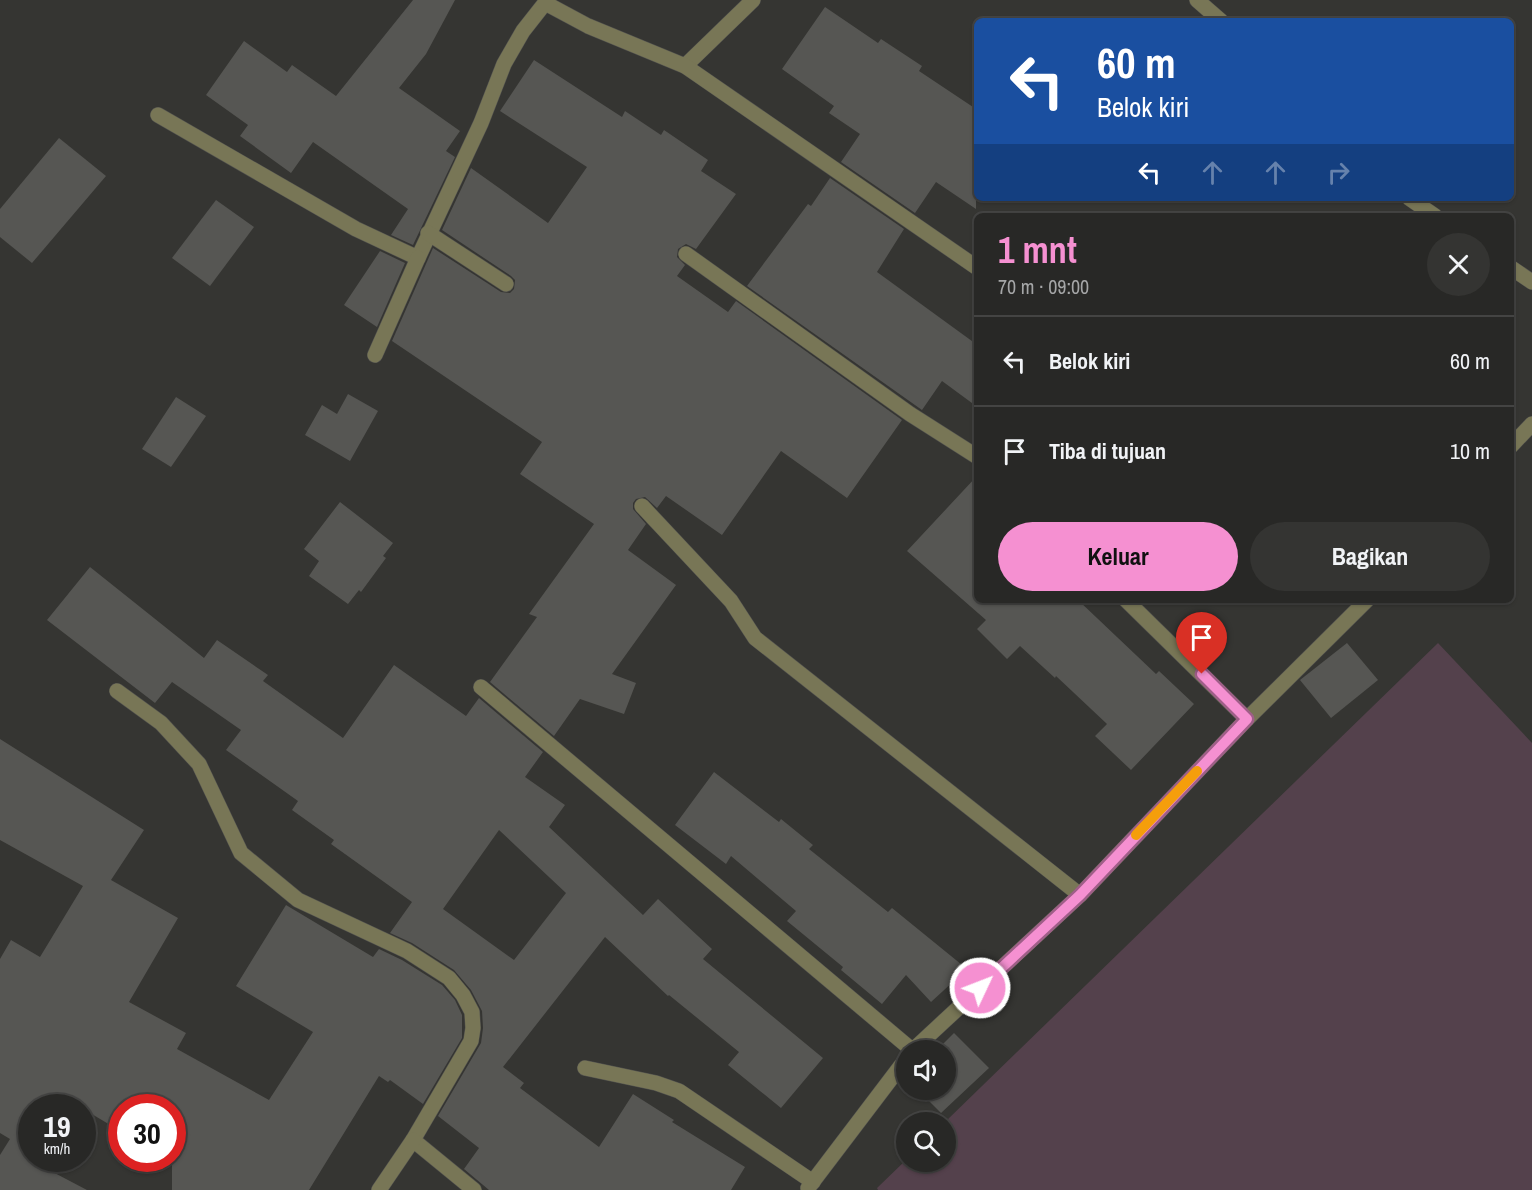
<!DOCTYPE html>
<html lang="id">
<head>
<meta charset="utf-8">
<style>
	:root { --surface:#282826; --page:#343432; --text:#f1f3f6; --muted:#a5a6a7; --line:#444443; --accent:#f590d1 }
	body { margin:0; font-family:"Archivo Narrow",sans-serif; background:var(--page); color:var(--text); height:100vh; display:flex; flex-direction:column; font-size:22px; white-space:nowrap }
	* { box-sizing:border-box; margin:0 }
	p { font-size:20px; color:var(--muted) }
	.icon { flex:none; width:33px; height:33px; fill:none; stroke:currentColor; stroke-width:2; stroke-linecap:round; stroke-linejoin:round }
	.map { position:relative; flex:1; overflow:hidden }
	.drawer { position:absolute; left:974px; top:213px; width:540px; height:390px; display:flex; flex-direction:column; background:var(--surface); border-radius:9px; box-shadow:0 2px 4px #0004,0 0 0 2px var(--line) }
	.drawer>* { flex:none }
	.guide { position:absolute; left:974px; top:18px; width:540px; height:183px; border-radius:9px; box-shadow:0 2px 4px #0004,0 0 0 2px var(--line); background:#1a4fa0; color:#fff; overflow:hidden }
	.fabs { position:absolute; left:896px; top:1040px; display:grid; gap:12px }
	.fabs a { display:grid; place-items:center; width:60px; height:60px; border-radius:50%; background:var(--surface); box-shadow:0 2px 4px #0004,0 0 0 2px var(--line); font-size:30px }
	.speed { position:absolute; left:18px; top:1094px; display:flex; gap:12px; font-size:30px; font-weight:700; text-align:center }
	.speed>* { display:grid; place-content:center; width:78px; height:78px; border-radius:50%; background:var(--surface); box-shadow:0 2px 4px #0004,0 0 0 2px var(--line); line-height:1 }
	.speed small { font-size:15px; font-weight:400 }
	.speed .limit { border:9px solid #d22; background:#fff; color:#111 }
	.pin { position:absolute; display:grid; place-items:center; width:51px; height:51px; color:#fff; margin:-62px -26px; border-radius:50% 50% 50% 0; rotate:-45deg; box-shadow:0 0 6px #0007 }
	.pin .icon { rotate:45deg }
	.me { position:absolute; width:66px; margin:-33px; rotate:47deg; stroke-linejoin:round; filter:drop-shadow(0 0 4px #0008) }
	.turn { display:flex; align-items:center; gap:21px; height:126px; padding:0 24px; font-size:27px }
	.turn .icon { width:78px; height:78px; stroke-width:2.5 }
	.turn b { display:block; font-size:42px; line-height:51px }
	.lanes { display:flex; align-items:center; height:57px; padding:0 24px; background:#0003; justify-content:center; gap:30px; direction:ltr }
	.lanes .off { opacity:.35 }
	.round { display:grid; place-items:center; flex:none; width:63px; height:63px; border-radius:32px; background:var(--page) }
	.summary { display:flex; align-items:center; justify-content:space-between; height:102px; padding:0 24px }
	h1 { font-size:36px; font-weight:700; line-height:45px; color:var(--accent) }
	.cta { display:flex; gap:12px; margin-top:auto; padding:12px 24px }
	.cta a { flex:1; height:69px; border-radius:36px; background:var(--accent); color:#111; font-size:24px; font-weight:700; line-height:69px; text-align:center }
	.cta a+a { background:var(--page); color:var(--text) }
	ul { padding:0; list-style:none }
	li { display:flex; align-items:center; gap:18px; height:90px; padding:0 24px; border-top:2px solid var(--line) }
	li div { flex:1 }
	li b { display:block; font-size:22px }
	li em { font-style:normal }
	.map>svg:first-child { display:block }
	.green { fill:#54414c }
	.building { fill:#565653; fill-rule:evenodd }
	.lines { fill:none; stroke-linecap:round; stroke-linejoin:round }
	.minor-casing { stroke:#52524f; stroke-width:16 }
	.minor { stroke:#787656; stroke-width:15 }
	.route-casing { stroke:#9f5e88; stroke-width:15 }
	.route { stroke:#f590d1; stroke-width:10 }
	.slow { stroke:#f59e0b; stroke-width:10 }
</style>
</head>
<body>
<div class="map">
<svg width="1532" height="1190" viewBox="0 0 1532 1190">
	<rect width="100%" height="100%" fill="#353532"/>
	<path class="green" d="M1438,643L1532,743V1190H878L877,1188L906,1160L945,1161V1122Z"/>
	<g class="building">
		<path d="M413,0H455L426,54L399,88L460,131L446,151L455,157L413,245L391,235L408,209L313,142L291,173L240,136L248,125L206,95L244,41L287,72L292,65L336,96Z"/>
		<path d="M825,7L878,43L881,39L922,66L919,71L976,109V209L936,182L915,213L841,162L860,134L829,113L834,106L782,69Z"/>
		<path d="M534,60L622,117L625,111L661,135L664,130L708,160L701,171L736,194L696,249L686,244L678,249L677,257L685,265L677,276L728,312L736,301L902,420L847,498L781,451L722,535L666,496L657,508L645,497L636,499L633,503V509L646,524L628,550L676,585L612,674L636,683L624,714L580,699L554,736L490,682L537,617L529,614L594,524L520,474L542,442L392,341L433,248L501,292L510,293L514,289L515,280L511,276L442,230L471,168L548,223L587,167L500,111Z"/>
		<path d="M59,138L106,176L32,263L0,237V209Z"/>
		<path d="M830,178L904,229L877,272L976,344V406L942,381L922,410L747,286L808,204L811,206Z"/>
		<path d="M216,200L254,227L210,286L172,258Z"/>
		<path d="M380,251L405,263L377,327L344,305Z"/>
		<path d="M348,394L378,411L350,461L305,435L322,405L337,414Z"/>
		<path d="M176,397L206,416L171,467L142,449Z"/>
		<path d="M976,477V600H1078L1156,674L1159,671L1194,704L1131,770L1095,736L1107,724L1056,676L1055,678L1020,646L1007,659L977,629L986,620L907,551Z"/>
		<path d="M340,502L393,543L383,556L386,558L361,592L359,590L348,604L309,576L319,561L304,549Z"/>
		<path d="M90,567L204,658L217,640L268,675L263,681L343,738L394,665L466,716L479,698L543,752L525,777L565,805L549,827L643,915L658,899L712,949L703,959L823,1058L781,1108L728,1065L739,1052L669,995L668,996L605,937L503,1067L524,1083L520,1088L599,1147L633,1094L674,1120L672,1122L745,1167L731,1190H489L464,1169L479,1148L438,1116L481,1043L483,1028L482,1011L471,990L454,970L412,943L390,933L412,902L331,844L334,840L292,810L298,801L226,750L241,730L172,682L155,703L47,620ZM499,830L566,893L514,960L443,909Z"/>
		<path d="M1347,643L1378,680L1331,718L1300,680Z"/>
		<path d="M0,739L144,830L111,880L178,918L129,1002L186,1033L177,1049L269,1100L313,1032L236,986L286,905L373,957L379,949L402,960L442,985L455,1000L462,1015V1038L423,1104L390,1080L388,1082L379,1076L309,1190H172V1164L163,1158H172V1107H122V1132L85,1110L82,1114V1107H32V1158H54L47,1169L87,1190H0V1155L10,1139L0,1133V959L11,940L40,957L83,886L0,840Z"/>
		<path d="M714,772L779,822L781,819L813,845L809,849L888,912L892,908L967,969L931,1002L906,975L882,1004L841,970L843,967L787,921L796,911L731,856L726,864L675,825Z"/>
		<path d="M954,1033L989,1068L941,1113L917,1089H945V1050H937Z"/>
	</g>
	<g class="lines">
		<defs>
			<g id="minor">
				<path d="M1197,0L1221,21"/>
				<path d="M685,66L753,0"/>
				<path d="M158,115L356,229L418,258L481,123L504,64L523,31L545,3L588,26L685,66L976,267"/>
				<path d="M1409,198L1435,216"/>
				<path d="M428,233L506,284"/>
				<path d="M686,254L910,414L976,456"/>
				<path d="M1510,267L1532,282"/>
				<path d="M375,355L418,258"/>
				<path d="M1510,447L1532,424"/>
				<path d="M642,506L731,601L755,638L1080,895"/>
				<path d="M1126,600L1247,719"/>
				<path d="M481,687L912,1050"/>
				<path d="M117,691L161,723L199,764L241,853L298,900L407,951L449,978L463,995L472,1012L473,1028L471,1041L413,1140L474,1190"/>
				<path d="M913,1050L1080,895L1247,719L1367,600"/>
				<path d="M585,1068L656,1083L679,1091L813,1182"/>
				<path d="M808,1188L906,1059"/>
				<path d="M379,1190L413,1140"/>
			</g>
		</defs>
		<use href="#minor" class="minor-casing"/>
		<use href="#minor" class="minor"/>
	</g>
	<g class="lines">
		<defs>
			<path id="route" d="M980,988L1080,895L1247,719L1202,674"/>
		</defs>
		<use href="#route" class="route-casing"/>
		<use href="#route" class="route"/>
		<path class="slow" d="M1136,835L1197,771"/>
	</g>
</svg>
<div class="fabs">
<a><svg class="icon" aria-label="sound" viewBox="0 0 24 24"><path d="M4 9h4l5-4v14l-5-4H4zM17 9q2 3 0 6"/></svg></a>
<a><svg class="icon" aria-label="search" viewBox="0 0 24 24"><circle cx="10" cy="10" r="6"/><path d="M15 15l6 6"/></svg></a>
</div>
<div class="speed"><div>19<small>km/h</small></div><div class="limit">30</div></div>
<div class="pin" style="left:1202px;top:674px;background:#d93025"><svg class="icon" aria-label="arrive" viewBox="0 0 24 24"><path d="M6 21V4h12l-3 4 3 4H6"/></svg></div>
<svg class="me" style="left:980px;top:988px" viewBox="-20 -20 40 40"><circle r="17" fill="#f590d1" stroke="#fff" stroke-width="3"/><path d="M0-11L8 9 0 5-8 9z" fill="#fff"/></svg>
<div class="guide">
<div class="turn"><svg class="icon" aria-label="left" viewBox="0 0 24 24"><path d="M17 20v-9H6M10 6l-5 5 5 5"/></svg><div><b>60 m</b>Belok kiri</div></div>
<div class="lanes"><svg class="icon" aria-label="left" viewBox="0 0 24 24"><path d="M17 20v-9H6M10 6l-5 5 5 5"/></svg><svg class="icon off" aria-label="ahead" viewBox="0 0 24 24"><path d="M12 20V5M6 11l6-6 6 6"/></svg><svg class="icon off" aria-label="ahead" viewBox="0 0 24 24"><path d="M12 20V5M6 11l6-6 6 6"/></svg><svg class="icon off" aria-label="right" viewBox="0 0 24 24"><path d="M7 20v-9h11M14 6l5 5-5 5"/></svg></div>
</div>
<section class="drawer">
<div class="summary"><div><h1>1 mnt</h1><p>70 m · 09:00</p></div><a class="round"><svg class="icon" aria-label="close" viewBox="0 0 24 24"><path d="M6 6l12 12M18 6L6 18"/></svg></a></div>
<ul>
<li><svg class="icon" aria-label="left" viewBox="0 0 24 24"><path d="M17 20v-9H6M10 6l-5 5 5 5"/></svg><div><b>Belok kiri</b></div><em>60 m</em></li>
<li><svg class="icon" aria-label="arrive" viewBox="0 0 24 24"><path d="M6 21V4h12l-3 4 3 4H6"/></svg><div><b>Tiba di tujuan</b></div><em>10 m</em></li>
</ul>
<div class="cta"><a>Keluar</a><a>Bagikan</a></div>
</section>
</div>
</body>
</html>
